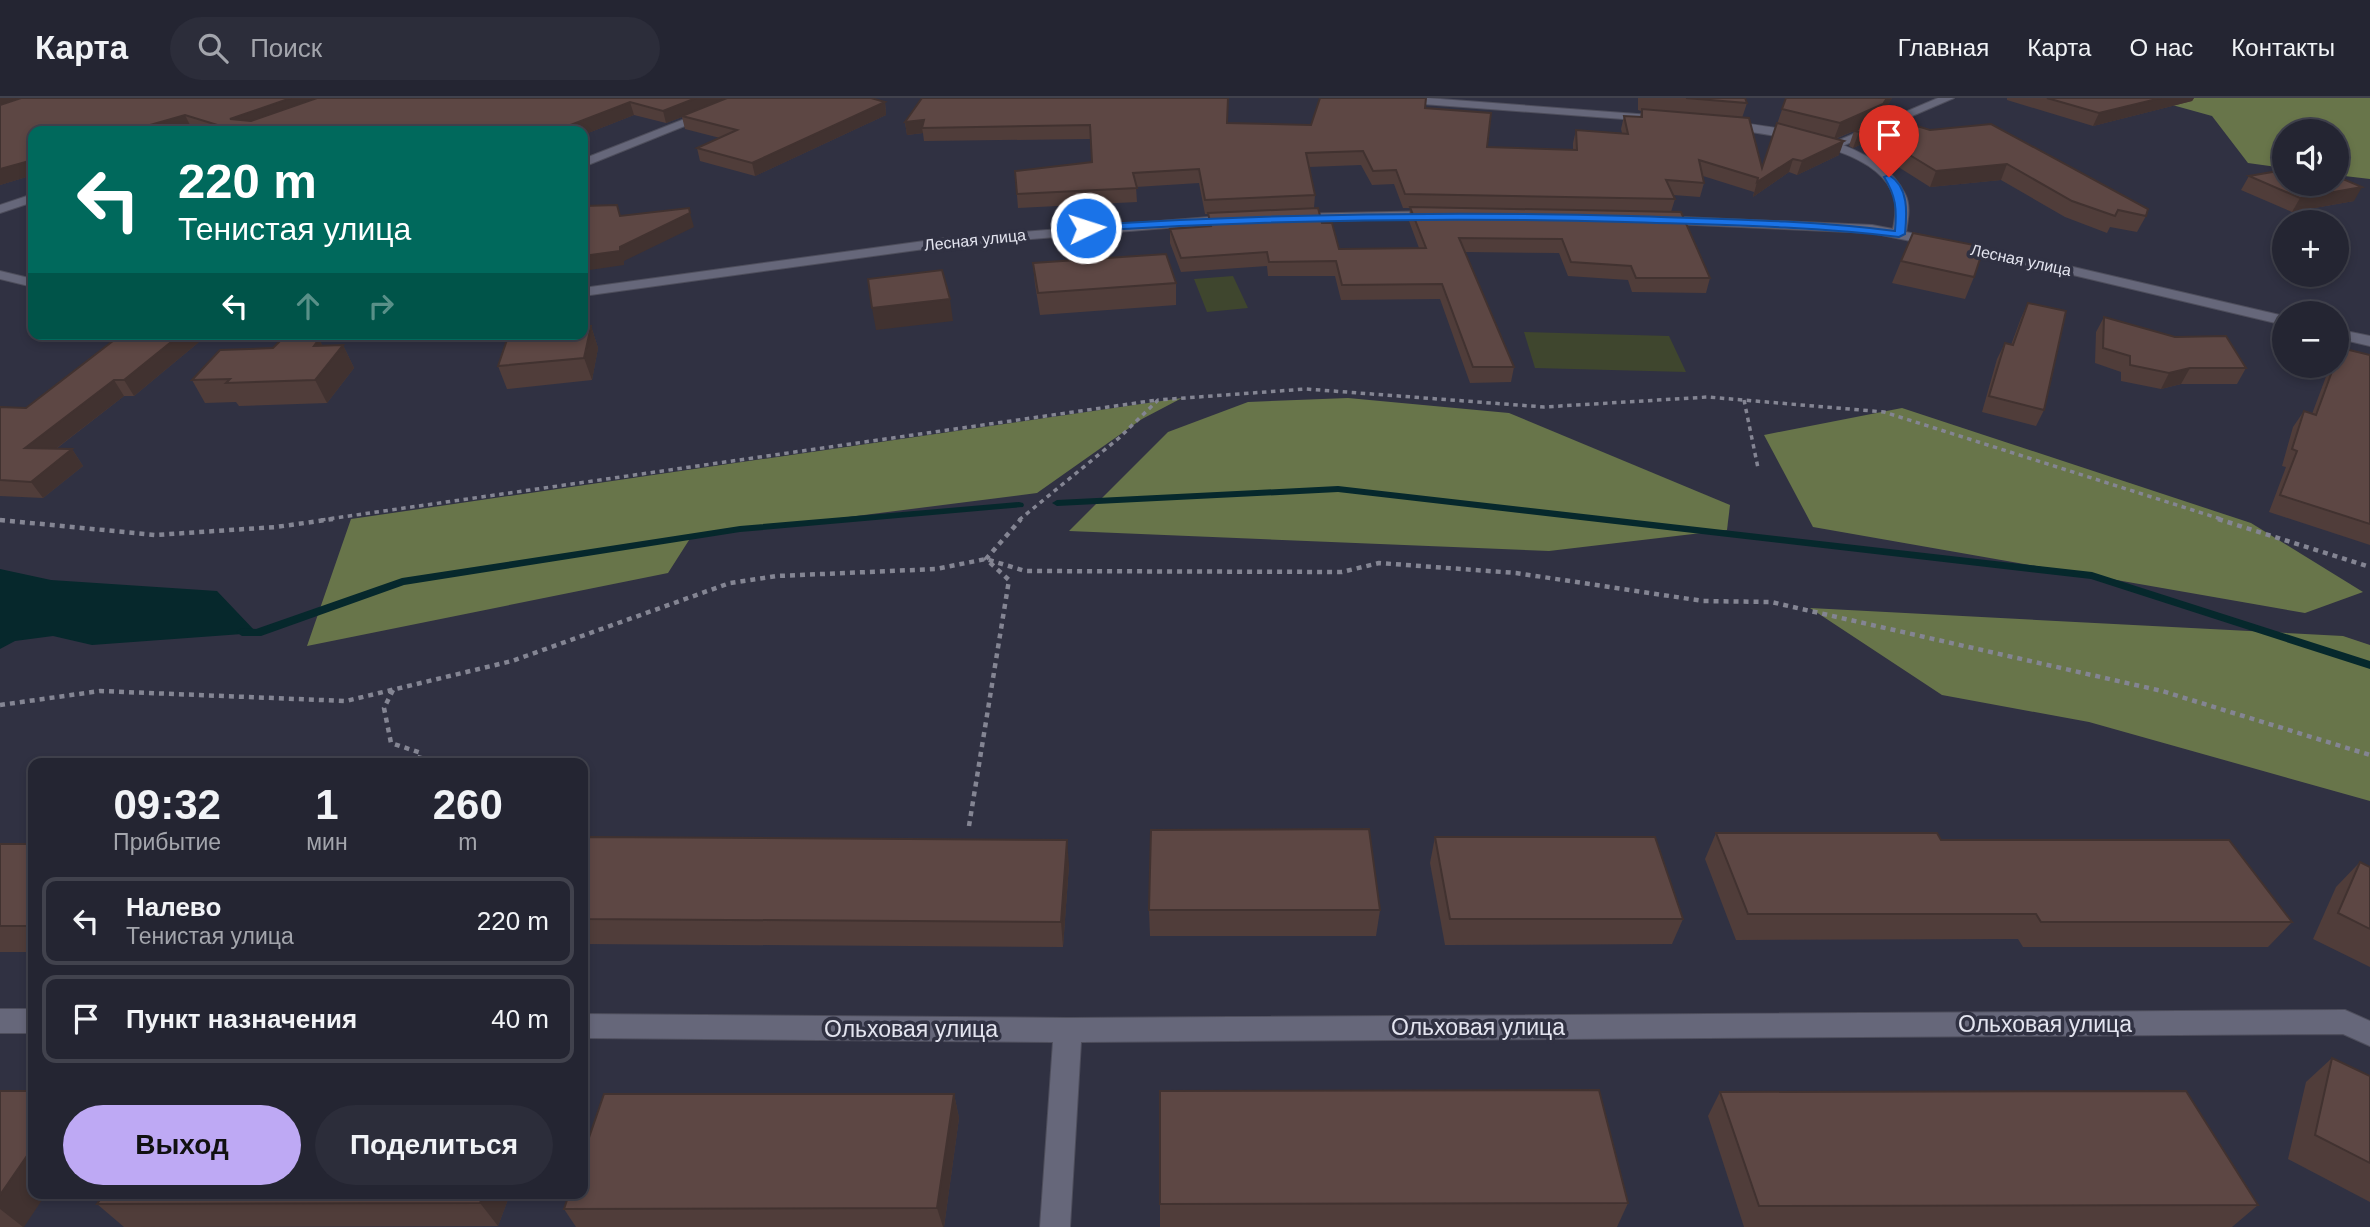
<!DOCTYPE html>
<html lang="ru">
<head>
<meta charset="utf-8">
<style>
	:root { --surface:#242532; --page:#2c2d3a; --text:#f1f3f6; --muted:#a3a5ac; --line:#41424d; --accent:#bea9f4 }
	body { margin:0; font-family:Helvetica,sans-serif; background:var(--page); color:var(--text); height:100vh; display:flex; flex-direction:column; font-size:26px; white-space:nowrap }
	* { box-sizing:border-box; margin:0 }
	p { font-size:23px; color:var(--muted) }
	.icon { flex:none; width:38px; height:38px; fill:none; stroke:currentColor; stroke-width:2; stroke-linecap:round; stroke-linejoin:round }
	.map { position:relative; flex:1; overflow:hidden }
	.panel { position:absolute; left:28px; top:660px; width:560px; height:441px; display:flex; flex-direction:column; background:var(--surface); border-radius:14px; box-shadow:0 4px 10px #0003,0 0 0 2px var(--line) }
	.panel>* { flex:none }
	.banner { position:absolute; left:28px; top:28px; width:560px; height:214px; border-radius:14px; box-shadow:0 4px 10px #0003,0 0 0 2px var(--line); background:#00695c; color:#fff; overflow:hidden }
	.fabs { position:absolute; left:2272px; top:21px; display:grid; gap:14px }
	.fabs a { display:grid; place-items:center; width:77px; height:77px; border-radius:50%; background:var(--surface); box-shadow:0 4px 10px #0003,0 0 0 2px var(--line); font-size:35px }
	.pin { position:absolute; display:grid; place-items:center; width:60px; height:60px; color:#fff; margin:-72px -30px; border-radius:50% 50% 50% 0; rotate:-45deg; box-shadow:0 0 7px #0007 }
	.pin .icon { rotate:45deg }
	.me { position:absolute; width:77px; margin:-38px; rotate:86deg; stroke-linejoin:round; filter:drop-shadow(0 0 5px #0008) }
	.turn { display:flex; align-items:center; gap:24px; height:147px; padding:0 35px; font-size:32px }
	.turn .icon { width:91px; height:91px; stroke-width:2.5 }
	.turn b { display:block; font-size:49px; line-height:60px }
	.lanes { display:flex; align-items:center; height:66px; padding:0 35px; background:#0003; justify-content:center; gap:35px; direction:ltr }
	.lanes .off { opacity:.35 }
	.eta { display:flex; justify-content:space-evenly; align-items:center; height:119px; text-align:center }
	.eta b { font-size:42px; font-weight:700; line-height:49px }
	.cta { display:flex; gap:14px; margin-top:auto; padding:14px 35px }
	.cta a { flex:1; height:80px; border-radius:42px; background:var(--accent); color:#111; font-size:28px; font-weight:700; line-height:80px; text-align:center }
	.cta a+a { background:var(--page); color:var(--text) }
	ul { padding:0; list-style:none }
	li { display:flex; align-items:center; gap:21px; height:88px; margin:0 14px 10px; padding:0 21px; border:4px solid var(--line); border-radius:14px }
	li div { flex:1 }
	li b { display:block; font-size:26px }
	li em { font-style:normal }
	header { display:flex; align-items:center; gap:42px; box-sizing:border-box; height:98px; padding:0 35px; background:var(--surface); border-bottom:2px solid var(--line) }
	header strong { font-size:33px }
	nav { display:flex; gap:38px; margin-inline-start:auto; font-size:24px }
	.search { width:490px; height:63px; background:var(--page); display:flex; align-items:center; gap:18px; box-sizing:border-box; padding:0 24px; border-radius:38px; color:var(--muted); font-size:26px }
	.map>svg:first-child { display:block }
	.green { fill:#3f462e }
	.forest { fill:#68754a }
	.water { fill:#06282c }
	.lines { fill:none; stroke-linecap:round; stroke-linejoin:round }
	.stream { fill:#06282c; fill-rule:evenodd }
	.lane-casing { stroke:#4e4e5c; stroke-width:2 }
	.street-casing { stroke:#4e4e5c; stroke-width:2 }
	.path-far1 { stroke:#848593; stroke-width:3.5; stroke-dasharray:4.5 4.5; stroke-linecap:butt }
	.path { stroke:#848593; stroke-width:4.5; stroke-dasharray:5 5; stroke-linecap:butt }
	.lane { fill:#66677a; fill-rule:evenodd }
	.street { fill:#66677a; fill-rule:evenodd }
	.wall { fill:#503d3a; fill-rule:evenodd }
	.shaded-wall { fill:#413230 }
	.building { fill:#5d4744; stroke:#413230; stroke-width:2 }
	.route { fill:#1a73e8; stroke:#114b97; stroke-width:2 }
	.labels { text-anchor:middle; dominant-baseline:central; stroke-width:7; stroke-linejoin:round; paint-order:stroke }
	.far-street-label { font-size:16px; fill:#e3e4ef; stroke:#303142 }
	.near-street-label { font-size:23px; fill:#e3e4ef; stroke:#303142 }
</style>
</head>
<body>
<header>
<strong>Карта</strong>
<div class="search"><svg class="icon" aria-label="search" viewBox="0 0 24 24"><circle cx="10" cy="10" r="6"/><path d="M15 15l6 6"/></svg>Поиск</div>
<nav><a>Главная</a><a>Карта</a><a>О нас</a><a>Контакты</a></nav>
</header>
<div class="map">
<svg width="2370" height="1129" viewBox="0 0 2370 1129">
	<rect width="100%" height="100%" fill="#303142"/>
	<g class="green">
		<path d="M1233,178L1248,210L1207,214L1194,181Z"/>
		<path d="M1524,234L1669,238L1686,274L1535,270Z"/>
	</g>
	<g class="forest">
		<path d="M2147,0H2370V81L2336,77V33H2284V70L2248,65L2212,18Z"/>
		<path d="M1182,300L1142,321L1037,395L691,439L668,475L307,548L351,421Z"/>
		<path d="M1348,300L1509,315L1730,407L1727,432L1549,453L1069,433L1168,334L1248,304Z"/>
		<path d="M1902,310L2251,425L2363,494L2305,515L1813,429L1764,337Z"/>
		<path d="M1810,510L2343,538L2370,547V703L2089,624L1942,597Z"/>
	</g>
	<path class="water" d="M0,471L51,482L217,493L257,535L92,547L53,538L15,543L0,551Z"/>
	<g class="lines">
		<g class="stream">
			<path d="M1338,388L2092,474L2370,563V571L2091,481L1338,394L1057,408L1052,405L1057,402Z"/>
			<path d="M1019,404L1023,405L1024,407L1023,409L740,434L404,487L261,538H242L236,534L242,530L256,531L402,480L740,428Z"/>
		</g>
		<defs>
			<path id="lane" d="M1938,0H1954L1833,52L1823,49Z"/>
			<g id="street">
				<path d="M738,0H754L583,69V61Z"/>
				<path d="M1378,0H1427L1650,17L1656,20L1650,23L1383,3Z"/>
				<path d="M1724,23C1778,29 1879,41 1905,96C1911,107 1908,122 1906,134L2056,165L2284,218V227L2056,173L1872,135L1651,125V119L1656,118L1872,127L1893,131C1895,121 1897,109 1894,99C1877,44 1766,39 1720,28L1718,26Z"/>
				<path d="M33,96V104L0,115V107Z"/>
				<path d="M1438,113L1443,114V120L1292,124L1285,120L1292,116Z"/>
				<path d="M1235,117L1242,121L1240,124L946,148L583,198V190L946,140Z"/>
				<path d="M0,173L33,181V189L0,181Z"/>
				<path d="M2336,231L2370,238V248L2336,240Z"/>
				<rect x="0" y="911" width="33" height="24"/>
				<path d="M2345,912L2370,923V948L2343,936L1081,944L1070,1129H1040L1053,944L583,940V916L1068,920Z"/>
			</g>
		</defs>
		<use href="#lane" class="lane-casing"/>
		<use href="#street" class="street-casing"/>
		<g class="path-far1">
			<path d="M1744,302L1758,370"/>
			<path d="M0,422H4"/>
			<path d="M321,422L1157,302"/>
			<path d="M1019,422L1119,340L1158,302L1306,291L1544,309L1708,299L1884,314L2224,422"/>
		</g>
		<g class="path">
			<path d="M2218,421L2370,469"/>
			<path d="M0,422L155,437L276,429L333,421"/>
			<path d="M393,592L384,610L391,645L421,655L418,665"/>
			<path d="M0,607L100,593L346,603L512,563L730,485L777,478L936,471L986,461L1025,473L1342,474L1379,465L1516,475L1703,503L1771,504L2162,593L2370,657"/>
			<path d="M969,728L1009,482L986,461L1021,421"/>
		</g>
		<use href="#lane" class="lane"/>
		<use href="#street" class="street"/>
	</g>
	<g class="wall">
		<path d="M0,0L885,4L886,17L755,78L700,63L697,50L720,40L685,31L682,19L666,25L634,17L583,37V33H203L191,29L0,87Z"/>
		<path d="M1638,0H1745L1747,5L1742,20L1762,70L1786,0H1892L1878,23L1887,19L2146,118L2137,134L2110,129L2107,135L2065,119L2001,82L1930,89L1862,46L1853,50L1849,48L1854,33L1835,41L1839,57L1797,77L1789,74L1753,99L1754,94L1703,78L1704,85L1700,99L1673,97L1675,101L1671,114L1710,180L1706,195L1632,194L1628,182L1568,178L1559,155L1465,154L1514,269L1511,284L1470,285L1440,201L1341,202L1335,178H1268L1267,168L1181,174L1170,145V131L1208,128V116H1205L1199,85L1136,89L1137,104L1018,110L1015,73L1092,64L1090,41L924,43L923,35L907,37L905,24L1227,25L1311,27L1425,10L1487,49L1573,52V45L1576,32L1622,35L1621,31L1624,18L1640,19L1641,13L1638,12ZM1361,67L1372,87L1394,86L1403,110H1410L1409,123L1419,150L1339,151L1322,125L1314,110L1315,97L1309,69Z"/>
		<path d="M2007,0H2194L2192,3L2093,28L2007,2Z"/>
		<path d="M2249,78L2354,103L2292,114L2241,92Z"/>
		<path d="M1901,163L1974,179L1965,201L1892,185Z"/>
		<path d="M1033,165L1176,185V207L1040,217L1035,186Z"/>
		<path d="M2028,205L2044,312L2036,328L1982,314L1997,261L2005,245L2011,247L2021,220Z"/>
		<path d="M2104,219L2246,270L2237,286H2181L2161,291L2121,283V274L2095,265L2096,234Z"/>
		<path d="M591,228L598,250L592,282L507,291L498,268Z"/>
		<path d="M319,241L322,247H343L354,270L327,305L239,308L236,304L205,305L192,282L273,250Z"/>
		<path d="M199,244L134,298H124L56,351H72L83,368L43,400L0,398V309L26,310Z"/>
		<path d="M2341,250L2370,257V447L2269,414L2286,369L2282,368L2293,329L2304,313L2312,316L2330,268H2336V257Z"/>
		<path d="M1716,735L1941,742L2292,824L2268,849H2023L2018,841L1736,842L1705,761Z"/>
		<path d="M1435,739L1683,821L1672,846L1445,847L1430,765Z"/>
		<rect x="0" y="746" width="33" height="108"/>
		<path d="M583,753L1069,767L1063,849L583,846Z"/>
		<path d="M2360,764L2370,769V869L2313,841L2336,789Z"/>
		<path d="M1149,812H1380L1376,838H1150Z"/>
		<path d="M2332,960L2370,978V1104L2288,1061L2306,984Z"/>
		<path d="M0,993L24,1129H0Z"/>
		<path d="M1720,994L2258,1107L2232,1129H1744L1708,1018Z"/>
		<path d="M954,996L959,1020L944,1129H576L564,1111Z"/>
		<path d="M510,1096L498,1128L124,1129L97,1106Z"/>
		<path d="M1628,1105L1617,1129H1160V1106Z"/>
	</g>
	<g class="shaded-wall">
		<path d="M0,0H37L0,11Z"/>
		<path d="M291,0H332L237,33L230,21Z"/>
		<path d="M696,0H731L682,18V19L666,25L663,13Z"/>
		<path d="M1887,0H1892L1878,23L1834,41L1840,25Z"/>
		<path d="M2161,0H2194L2192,3L2093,28L2099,15Z"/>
		<path d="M630,4L634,17L583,37V33H555Z"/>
		<path d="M885,4L886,17L755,78L752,65Z"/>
		<path d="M185,17L191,29L178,33H129Z"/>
		<path d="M924,22L922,30L923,35L907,37L905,24Z"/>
		<path d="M1867,31L1862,46L1853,50L1859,34Z"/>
		<path d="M1844,43L1839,57L1797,77L1802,63Z"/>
		<path d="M1793,61L1789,74L1753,99L1757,84Z"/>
		<path d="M33,62V77L0,87V71Z"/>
		<path d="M2007,66L2001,82L1930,89L1936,73Z"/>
		<path d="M583,84L587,97L585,122L583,115Z"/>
		<path d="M2362,89L2354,103L2292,114L2300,100Z"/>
		<path d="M690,115L694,129L624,163V167L583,173V158L620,149Z"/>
		<path d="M950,201L953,223L876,232L872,210Z"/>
		<path d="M591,228L598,250L592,282L584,260Z"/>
		<path d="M181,236H195L199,244L134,298L124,282Z"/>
		<path d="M319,241L330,263L343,247L354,270L327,305L315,282L314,248Z"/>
		<path d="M2190,270L2181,286L2161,291L2169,275Z"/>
		<path d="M114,282L124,298L36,366L25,350Z"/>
		<path d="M72,351L83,368L43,400L31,384Z"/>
		<path d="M1067,742L1069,767L1063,849L1061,824Z"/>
		<path d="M954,996L959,1020L944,1129H943L937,1110Z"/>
		<path d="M33,1049V1096H46L24,1129H23L0,1111V1097Z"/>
		<path d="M484,1096H510L498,1128L480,1105Z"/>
	</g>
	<g class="building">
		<path d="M21,0H291L230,21L251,23L317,0H696L663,13L630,4L555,33H237L185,17L129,33H33V62L0,71V7Z"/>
		<path d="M727,0H871L885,4L752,65L697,50L737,32L682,18Z"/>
		<path d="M922,0H1228L1227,25L1311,27L1320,0H1426L1425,10L1491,15L1487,49L1577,52L1576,32L1628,36L1624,18L1642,19V11L1749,20L1762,70L1777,25L1844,43L1802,63L1793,61L1757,84L1758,80L1699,62L1704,85L1666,82L1675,101L1405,96L1396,72L1373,73L1363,53L1306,55L1315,97L1205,102L1199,71L1133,75L1137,90L1017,96L1015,73L1092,64L1090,27L922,30L924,22L905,24Z"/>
		<path d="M1686,0H1745L1747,5Z"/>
		<path d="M1786,0H1887L1883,6L1840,25L1782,11Z"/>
		<path d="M2047,0H2161L2099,15Z"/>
		<path d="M1887,19L1930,32L1991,26L2148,111L2146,118L2118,112L2115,118L2072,103L2007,66L1936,73L1867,31L1859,34L1854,33Z"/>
		<path d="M2284,72V86H2336V78L2362,89L2300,100L2249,78Z"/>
		<path d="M617,107L620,118L689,110L690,115L620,149V153L583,158V108Z"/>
		<path d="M1410,109L1681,114L1710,180H1636L1631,168L1571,164L1562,141L1459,140L1514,269H1473L1442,186L1342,187L1336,163L1269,164L1267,154L1181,160L1170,131L1211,128L1208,115L1318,110L1322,125H1332L1339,151L1426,150Z"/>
		<path d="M1913,135L1984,149L1974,179L1901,163Z"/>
		<path d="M1166,156L1176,185L1038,195L1033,165Z"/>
		<path d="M942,172L950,201L872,210L868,181Z"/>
		<path d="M2028,205L2066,213L2044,312L1989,298L2005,245L2013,247Z"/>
		<path d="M2104,219L2175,239L2226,238L2246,270H2190L2169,275L2130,267V258L2103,250Z"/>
		<path d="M583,228H591L584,260L498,268L509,236H583Z"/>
		<path d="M122,236H181L124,282H114L25,350L72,351L31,384L0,382V309L26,310Z"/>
		<path d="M319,241L314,248L343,247L315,282L226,285L230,281L192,282L220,252L273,250L280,243Z"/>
		<path d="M2341,250L2370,257V426L2280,397L2297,353L2292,351L2304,313L2316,317L2334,268H2336V263Z"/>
		<path d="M1369,731L1380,812H1149L1151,732Z"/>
		<path d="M1716,735H1937L1941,742H2229L2292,824H2041L2036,816H1748Z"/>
		<path d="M589,739L1067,742L1061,824L583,821V753Z"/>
		<path d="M1435,739H1655L1683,821H1450Z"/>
		<rect x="0" y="746" width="33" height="82"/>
		<path d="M2360,764L2370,769V831L2338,815Z"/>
		<path d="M2332,960L2370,978V1065L2315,1037Z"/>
		<path d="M1599,992L1628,1105L1160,1106V993Z"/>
		<path d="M0,993H33V1049L0,1097Z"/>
		<path d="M2186,993L2258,1107L1759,1108L1720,994Z"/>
		<path d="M604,996H954L937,1110L564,1111L569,1096H583V1057Z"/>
		<path d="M104,1096H484L480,1105L97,1106Z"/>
	</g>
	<path class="route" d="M1889,77C1909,89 1907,115 1905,136L1899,139C1808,128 1717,127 1625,124C1445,119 1266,122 1086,133L1081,130L1086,127C1268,116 1449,113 1631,118C1719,121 1807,122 1895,133C1897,111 1896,98 1884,79Z"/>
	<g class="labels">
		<g class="far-street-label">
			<text transform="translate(975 142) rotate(-6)">Лесная улица</text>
			<text transform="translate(2021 162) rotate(12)">Лесная улица</text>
		</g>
		<g class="near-street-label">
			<text x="2045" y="926">Ольховая улица</text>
			<text x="1478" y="929">Ольховая улица</text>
			<text x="911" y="931">Ольховая улица</text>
		</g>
	</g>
</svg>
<div class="fabs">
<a><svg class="icon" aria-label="sound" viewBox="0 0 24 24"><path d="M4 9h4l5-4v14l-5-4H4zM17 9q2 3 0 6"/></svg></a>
<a>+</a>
<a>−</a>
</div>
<div class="pin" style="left:1889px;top:79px;background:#d93025"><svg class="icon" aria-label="arrive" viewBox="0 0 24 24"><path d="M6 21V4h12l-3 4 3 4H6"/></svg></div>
<svg class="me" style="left:1086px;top:130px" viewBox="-20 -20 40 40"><circle r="17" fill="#1a73e8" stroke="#fff" stroke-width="3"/><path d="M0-11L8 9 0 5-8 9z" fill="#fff"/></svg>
<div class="banner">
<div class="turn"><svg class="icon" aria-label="left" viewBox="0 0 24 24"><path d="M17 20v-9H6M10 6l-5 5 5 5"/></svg><div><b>220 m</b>Тенистая улица</div></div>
<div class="lanes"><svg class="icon" aria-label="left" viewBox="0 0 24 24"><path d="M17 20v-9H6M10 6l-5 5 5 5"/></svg><svg class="icon off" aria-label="ahead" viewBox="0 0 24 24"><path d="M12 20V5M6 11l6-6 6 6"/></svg><svg class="icon off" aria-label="right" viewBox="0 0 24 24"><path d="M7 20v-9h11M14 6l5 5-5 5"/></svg></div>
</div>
<section class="panel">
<div class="eta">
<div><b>09:32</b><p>Прибытие</p></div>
<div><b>1</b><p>мин</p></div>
<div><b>260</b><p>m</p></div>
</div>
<ul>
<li><svg class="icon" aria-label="left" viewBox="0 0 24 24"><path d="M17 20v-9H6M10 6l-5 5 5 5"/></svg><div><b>Налево</b><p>Тенистая улица</p></div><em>220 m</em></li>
<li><svg class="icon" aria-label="arrive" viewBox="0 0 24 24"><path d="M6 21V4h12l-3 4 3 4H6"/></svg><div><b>Пункт назначения</b></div><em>40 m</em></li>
</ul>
<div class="cta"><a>Выход</a><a>Поделиться</a></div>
</section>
</div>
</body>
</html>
